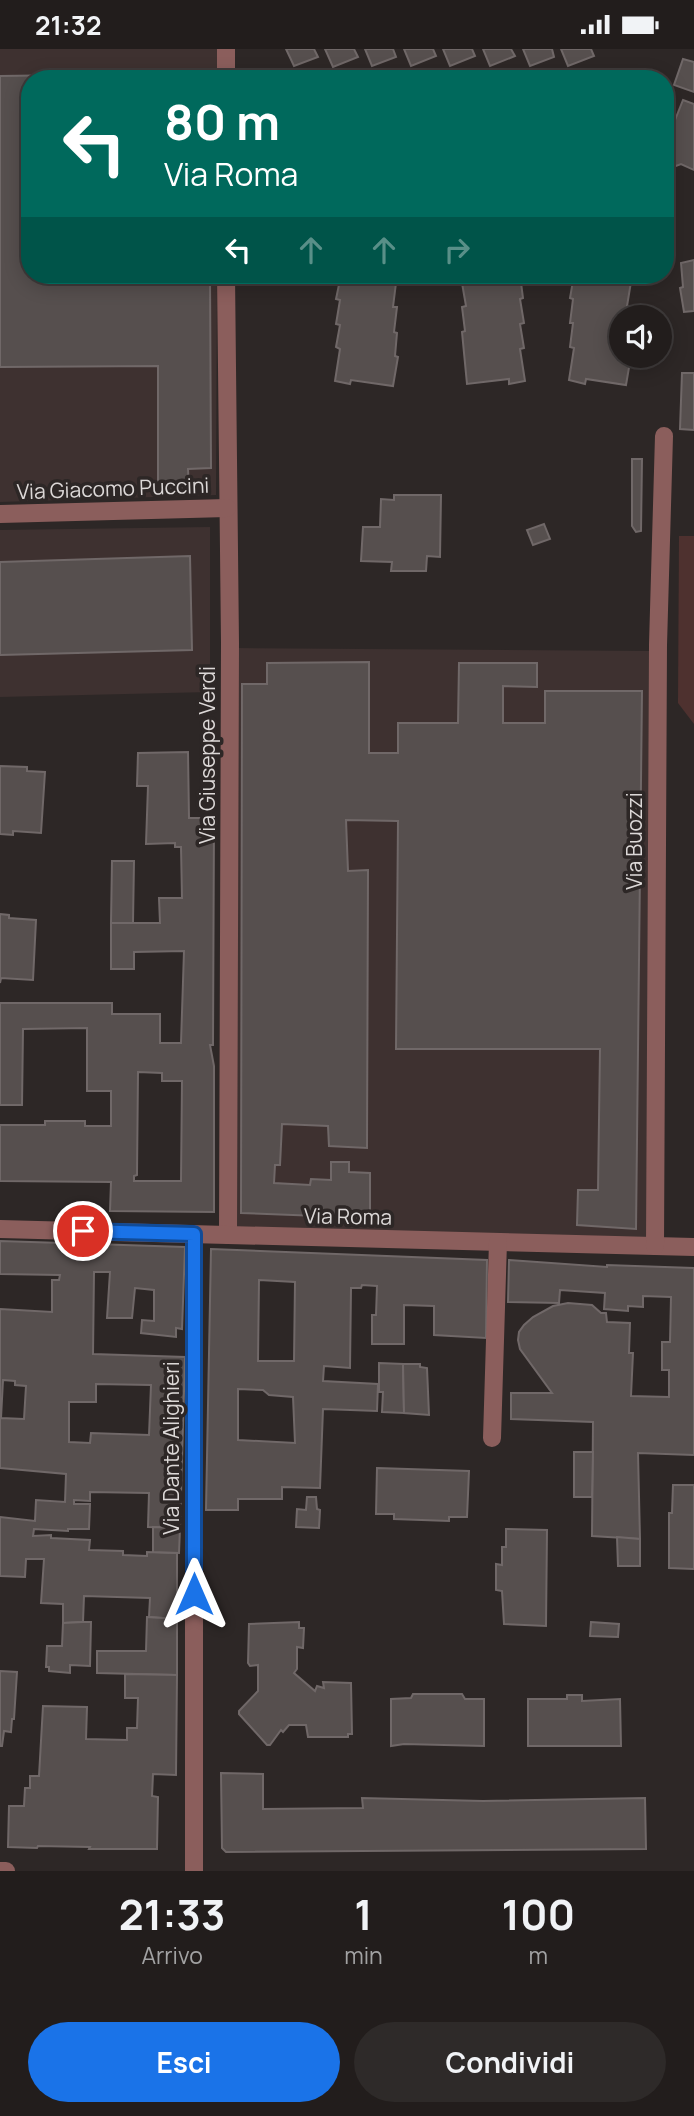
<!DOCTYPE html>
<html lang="it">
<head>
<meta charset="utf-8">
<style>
	:root { --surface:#221d1c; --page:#2e2a29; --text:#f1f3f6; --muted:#a2a2a3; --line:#3f3b3b; --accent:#1a73e8 }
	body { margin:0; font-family:Manrope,sans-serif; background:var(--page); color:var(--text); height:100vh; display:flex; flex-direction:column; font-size:26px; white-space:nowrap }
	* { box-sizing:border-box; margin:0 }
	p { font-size:23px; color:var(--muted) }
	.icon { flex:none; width:38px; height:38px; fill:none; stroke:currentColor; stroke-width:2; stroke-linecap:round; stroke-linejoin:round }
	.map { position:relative; height:1822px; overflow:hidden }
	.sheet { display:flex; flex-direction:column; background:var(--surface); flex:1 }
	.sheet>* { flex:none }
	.banner { position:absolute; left:21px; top:21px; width:653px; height:214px; border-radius:28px; box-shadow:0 4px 18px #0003,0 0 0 2px var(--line); background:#00695c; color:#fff; overflow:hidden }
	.buttons { position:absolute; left:609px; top:256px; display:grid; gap:14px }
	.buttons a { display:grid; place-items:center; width:63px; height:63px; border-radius:50%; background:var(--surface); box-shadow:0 4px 18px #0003,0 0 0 2px var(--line); font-size:35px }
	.pin { position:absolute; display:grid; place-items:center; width:60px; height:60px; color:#fff; margin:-30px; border:4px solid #fff; border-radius:50%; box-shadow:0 2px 7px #0007 }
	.me { position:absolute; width:77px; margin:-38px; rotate:0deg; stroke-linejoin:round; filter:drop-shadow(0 0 5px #0008) }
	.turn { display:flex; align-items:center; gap:24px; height:147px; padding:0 28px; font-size:32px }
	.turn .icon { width:91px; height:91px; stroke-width:2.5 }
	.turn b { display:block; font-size:49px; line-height:60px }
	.lanes { display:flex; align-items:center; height:66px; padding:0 28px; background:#0003; justify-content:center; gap:35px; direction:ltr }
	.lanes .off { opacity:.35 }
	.eta { display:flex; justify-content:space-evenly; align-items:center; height:119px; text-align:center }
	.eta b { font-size:42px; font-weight:700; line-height:49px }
	.button { display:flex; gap:14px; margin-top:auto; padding:14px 28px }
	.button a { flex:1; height:80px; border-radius:42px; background:var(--accent); color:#fff; font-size:28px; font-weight:700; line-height:80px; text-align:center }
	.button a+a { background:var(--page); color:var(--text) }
	.status { display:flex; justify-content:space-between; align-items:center; height:49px; padding:0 35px; background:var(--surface); direction:ltr }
	.status svg { height:19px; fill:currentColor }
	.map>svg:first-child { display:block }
	.built { fill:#3e3130 }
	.green { fill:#4e312f }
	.building { fill:#564f4e; stroke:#706868; stroke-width:2; fill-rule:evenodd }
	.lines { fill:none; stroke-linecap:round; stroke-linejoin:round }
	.minor { stroke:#8b5e5c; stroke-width:18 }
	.route-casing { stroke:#114b97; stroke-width:18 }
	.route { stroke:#1a73e8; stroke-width:12 }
	.labels { text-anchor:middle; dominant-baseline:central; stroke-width:7; stroke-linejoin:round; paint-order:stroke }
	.street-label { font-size:21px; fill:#dcd8d7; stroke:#2d2726 }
</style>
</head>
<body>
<div class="status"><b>21:32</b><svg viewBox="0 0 49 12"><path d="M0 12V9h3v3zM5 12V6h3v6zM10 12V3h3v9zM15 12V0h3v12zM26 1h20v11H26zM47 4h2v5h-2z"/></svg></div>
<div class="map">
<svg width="694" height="1822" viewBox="0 0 694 1822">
	<rect width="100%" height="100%" fill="#2d2726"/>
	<g class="built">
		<path d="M0,0H219V30H30V226H217L216,446L0,453Z"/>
		<path d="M210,478V643L0,648V481Z"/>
		<path d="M236,599L652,602L649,1188L234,1180Z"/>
	</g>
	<path class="green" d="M679,487H694V675L678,654Z"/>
	<g class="building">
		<path d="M286,0H314L318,8L294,17Z"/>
		<path d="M325,0H354L358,8L333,18Z"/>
		<path d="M365,0H393L396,8L372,17Z"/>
		<path d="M404,0H433L436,7L411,17Z"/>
		<path d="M443,0H472L475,7L450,17Z"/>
		<path d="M483,0H511L515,7L490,17Z"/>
		<path d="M523,0H552L554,8L530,17Z"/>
		<path d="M561,0H591L594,7L568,17Z"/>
		<path d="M683,10L694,13V43L674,36Z"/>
		<path d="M209,24V30H30V226H210L211,419L188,420L189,442H158V317L0,318V27Z"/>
		<path d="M683,51L694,55V121L681,115L665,121V88L670,75L673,76Z"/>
		<path d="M694,211V262L684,263L680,239L683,238L681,214Z"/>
		<path d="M341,226H393V233L396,234L393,258H397L394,283L397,284L395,307L398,308L393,337L351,331L350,335L335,332L340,300L336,298L340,276L336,275L340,251L336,250Z"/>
		<path d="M465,226H520L523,249L520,250L524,274L520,275L524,299L520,300L525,332L509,335V330L467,335L462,283L465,282L462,258L466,257L462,234L466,232Z"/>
		<path d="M574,226H628V232L631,233L627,257L631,258L629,268H621V306L631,307L626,336L586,330L585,335L569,331L574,299L570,298L573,274H570L573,250L570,249Z"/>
		<path d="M682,324H694V381L680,380Z"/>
		<path d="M632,410H642L641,482L636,483L632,477Z"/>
		<path d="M394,446H441L440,508L427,507L426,522H391L392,513L361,512L363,478H380L381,450L394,451Z"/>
		<path d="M544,475L550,490L533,496L527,481Z"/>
		<path d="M190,507L192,601L0,606V513Z"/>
		<path d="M369,613V704H398V674H458L459,614H537V638L503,637V674H545V642H642L636,1180L577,1176L578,1141H598L600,1000H396L398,772L346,771L348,822L368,821L367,1099L329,1097L328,1077L282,1075L280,1116H275L274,1134L310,1136L311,1130L331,1131V1113H349V1123L370,1124V1169L241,1164L242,635H267V614Z"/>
		<path d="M188,703L189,769H214L213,996H210L214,1017V1163L110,1162L111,1133L0,1132V1076H45V1072H85V1077H111V1042H87V979L23,980L22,1056H0V954H112V965H160V994H181L184,902L134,903V920H111V874H160L159,849H182L181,798H175V794L146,795L148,737H137L138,704ZM138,1023L162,1024V1032H182L181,1132H134V1127L137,1126Z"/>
		<path d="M0,717L27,718V722L45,723L41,784L13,782V786L0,785Z"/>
		<path d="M112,812H134L133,874H111Z"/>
		<path d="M0,865L9,866V869L36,871L33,931L1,929L0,934Z"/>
		<path d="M0,1192L185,1198L182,1280L176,1279V1288L141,1284L142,1271L154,1272V1241L135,1239L132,1269H107L110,1223H94L93,1305L185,1308L180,1479L148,1478L149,1444L90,1443V1452L74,1451V1455H90L89,1480H68V1482L34,1480L33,1487L51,1486V1489L90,1491L89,1501L123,1502V1506L147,1507V1503L177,1504V1570L149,1568L150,1549L84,1547L83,1573L63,1574V1555L41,1554L44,1510H26L25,1528L0,1527V1468L35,1472L36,1451L65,1453L66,1425L0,1419V1260L52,1263V1231H59L60,1226L0,1225ZM3,1331L15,1332V1336L26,1337L24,1370L1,1369ZM96,1335L151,1336L149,1386L91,1384L90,1394L69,1393V1353H96Z"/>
		<path d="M211,1200L487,1211L486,1289L434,1286V1257L404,1256V1295H372V1266H376L377,1237L362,1236L361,1239H351L350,1319L324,1317L323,1332L378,1335L377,1362L323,1360L320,1439L282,1438V1450H238V1461H206ZM259,1231L295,1233L294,1312H258ZM238,1340L263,1341L269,1346L293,1348L295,1394L238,1391Z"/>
		<path d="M509,1211L607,1218V1216L694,1219V1406L638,1404L640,1490L592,1487L593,1373L511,1370V1344H552L520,1300L518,1291L519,1283L524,1276L533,1268L553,1257L568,1254L592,1256L601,1264H606L607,1273L630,1274L629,1304H633L631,1347L669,1348V1321H662V1293H670L671,1248L643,1247V1258L628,1257V1262L604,1260L605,1244L560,1241L559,1254L508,1253Z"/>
		<path d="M379,1314L403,1315L404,1364L382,1363L383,1343H379Z"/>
		<path d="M403,1315H420V1318L427,1319L429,1366L404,1364Z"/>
		<path d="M574,1403H593L592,1448H574Z"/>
		<path d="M377,1419L469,1422L467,1468H449V1472L394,1470V1465H376Z"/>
		<path d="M673,1436H694V1520L669,1519V1464H672Z"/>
		<path d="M307,1448H316L317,1460L320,1461L319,1479L296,1478L297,1460L306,1461Z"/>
		<path d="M153,1478L180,1479L179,1504L153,1503Z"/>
		<path d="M506,1480L547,1481L546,1577L504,1575L502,1542L496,1541V1515L502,1516V1498H506Z"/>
		<path d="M617,1488L640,1490V1517H618Z"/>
		<path d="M147,1568L177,1570V1626L97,1624V1602H146Z"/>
		<path d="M83,1573H91L90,1617L70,1616V1624L49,1622V1618H46L47,1597H62L63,1574Z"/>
		<path d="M299,1573V1579H304L303,1599L297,1598V1620L294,1624L315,1642L317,1637L324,1639L323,1633L351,1634L352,1685H348V1688H308L306,1676H289L283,1683L281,1681L270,1696H267L239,1665V1662L258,1642V1616L250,1617L248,1614L249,1575Z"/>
		<path d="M591,1573L619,1575L618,1588L590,1587Z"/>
		<path d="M0,1622L17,1623L14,1670H12L11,1683L4,1682L2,1697H0Z"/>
		<path d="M125,1625L177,1626L176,1726L153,1725L152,1747L158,1748L157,1800H89L90,1798L38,1797L37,1799L8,1798L9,1757H24L25,1739H30V1727H39L43,1657L87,1658L86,1690L127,1691V1679H137L138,1649H125Z"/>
		<path d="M413,1645H462L465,1650H484V1697L404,1695L391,1697V1650L411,1649Z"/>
		<path d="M567,1646H582V1652L620,1650L621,1697H528V1650H567Z"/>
		<path d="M221,1724L263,1725V1760L363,1759L362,1749L483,1752L645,1749L646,1800L226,1803L222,1799Z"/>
	</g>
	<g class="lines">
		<g class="minor">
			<path d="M226,0V30"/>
			<path d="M226,226L230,594L228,1186"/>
			<path d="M0,465L227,459"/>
			<path d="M0,1180L694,1198"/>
			<path d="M655,1197L658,596L664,387"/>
			<path d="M492,1389L498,1193"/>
			<path d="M0,1822H6"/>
			<path d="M194,1822V1185"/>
		</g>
	</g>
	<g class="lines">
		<defs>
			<path id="route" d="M83,1182L194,1185V1545"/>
		</defs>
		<use href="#route" class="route-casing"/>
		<use href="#route" class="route"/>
	</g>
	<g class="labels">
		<g class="street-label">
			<text transform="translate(113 439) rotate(-2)">Via Giacomo Puccini</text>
			<text transform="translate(207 706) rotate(-90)">Via Giuseppe Verdi</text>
			<text transform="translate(634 792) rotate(-90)">Via Buozzi</text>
			<text transform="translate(348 1167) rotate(1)">Via Roma</text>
			<text transform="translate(171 1399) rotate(-90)">Via Dante Alighieri</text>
		</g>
	</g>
</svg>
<div class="buttons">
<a><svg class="icon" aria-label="sound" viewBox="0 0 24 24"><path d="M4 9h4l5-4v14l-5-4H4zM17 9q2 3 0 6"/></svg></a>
</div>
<div class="pin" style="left:83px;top:1182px;background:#d93025"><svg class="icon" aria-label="arrive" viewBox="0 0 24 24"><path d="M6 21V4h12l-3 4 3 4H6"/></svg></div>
<svg class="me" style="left:194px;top:1545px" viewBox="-20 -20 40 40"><path d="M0-17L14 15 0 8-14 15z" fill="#1a73e8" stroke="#fff" stroke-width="4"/></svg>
<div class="banner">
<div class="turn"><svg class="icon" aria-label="left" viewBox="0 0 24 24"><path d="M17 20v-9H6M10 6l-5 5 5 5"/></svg><div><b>80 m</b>Via Roma</div></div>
<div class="lanes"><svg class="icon" aria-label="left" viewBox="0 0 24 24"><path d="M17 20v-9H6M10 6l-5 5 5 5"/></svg><svg class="icon off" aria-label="ahead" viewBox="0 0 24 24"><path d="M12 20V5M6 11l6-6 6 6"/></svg><svg class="icon off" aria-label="ahead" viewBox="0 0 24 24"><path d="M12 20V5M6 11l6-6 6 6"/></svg><svg class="icon off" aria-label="right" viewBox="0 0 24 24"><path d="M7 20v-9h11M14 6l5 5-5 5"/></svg></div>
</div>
</div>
<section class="sheet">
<div class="eta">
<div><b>21:33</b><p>Arrivo</p></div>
<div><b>1</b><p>min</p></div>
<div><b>100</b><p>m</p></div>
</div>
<div class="button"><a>Esci</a><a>Condividi</a></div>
</section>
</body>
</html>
